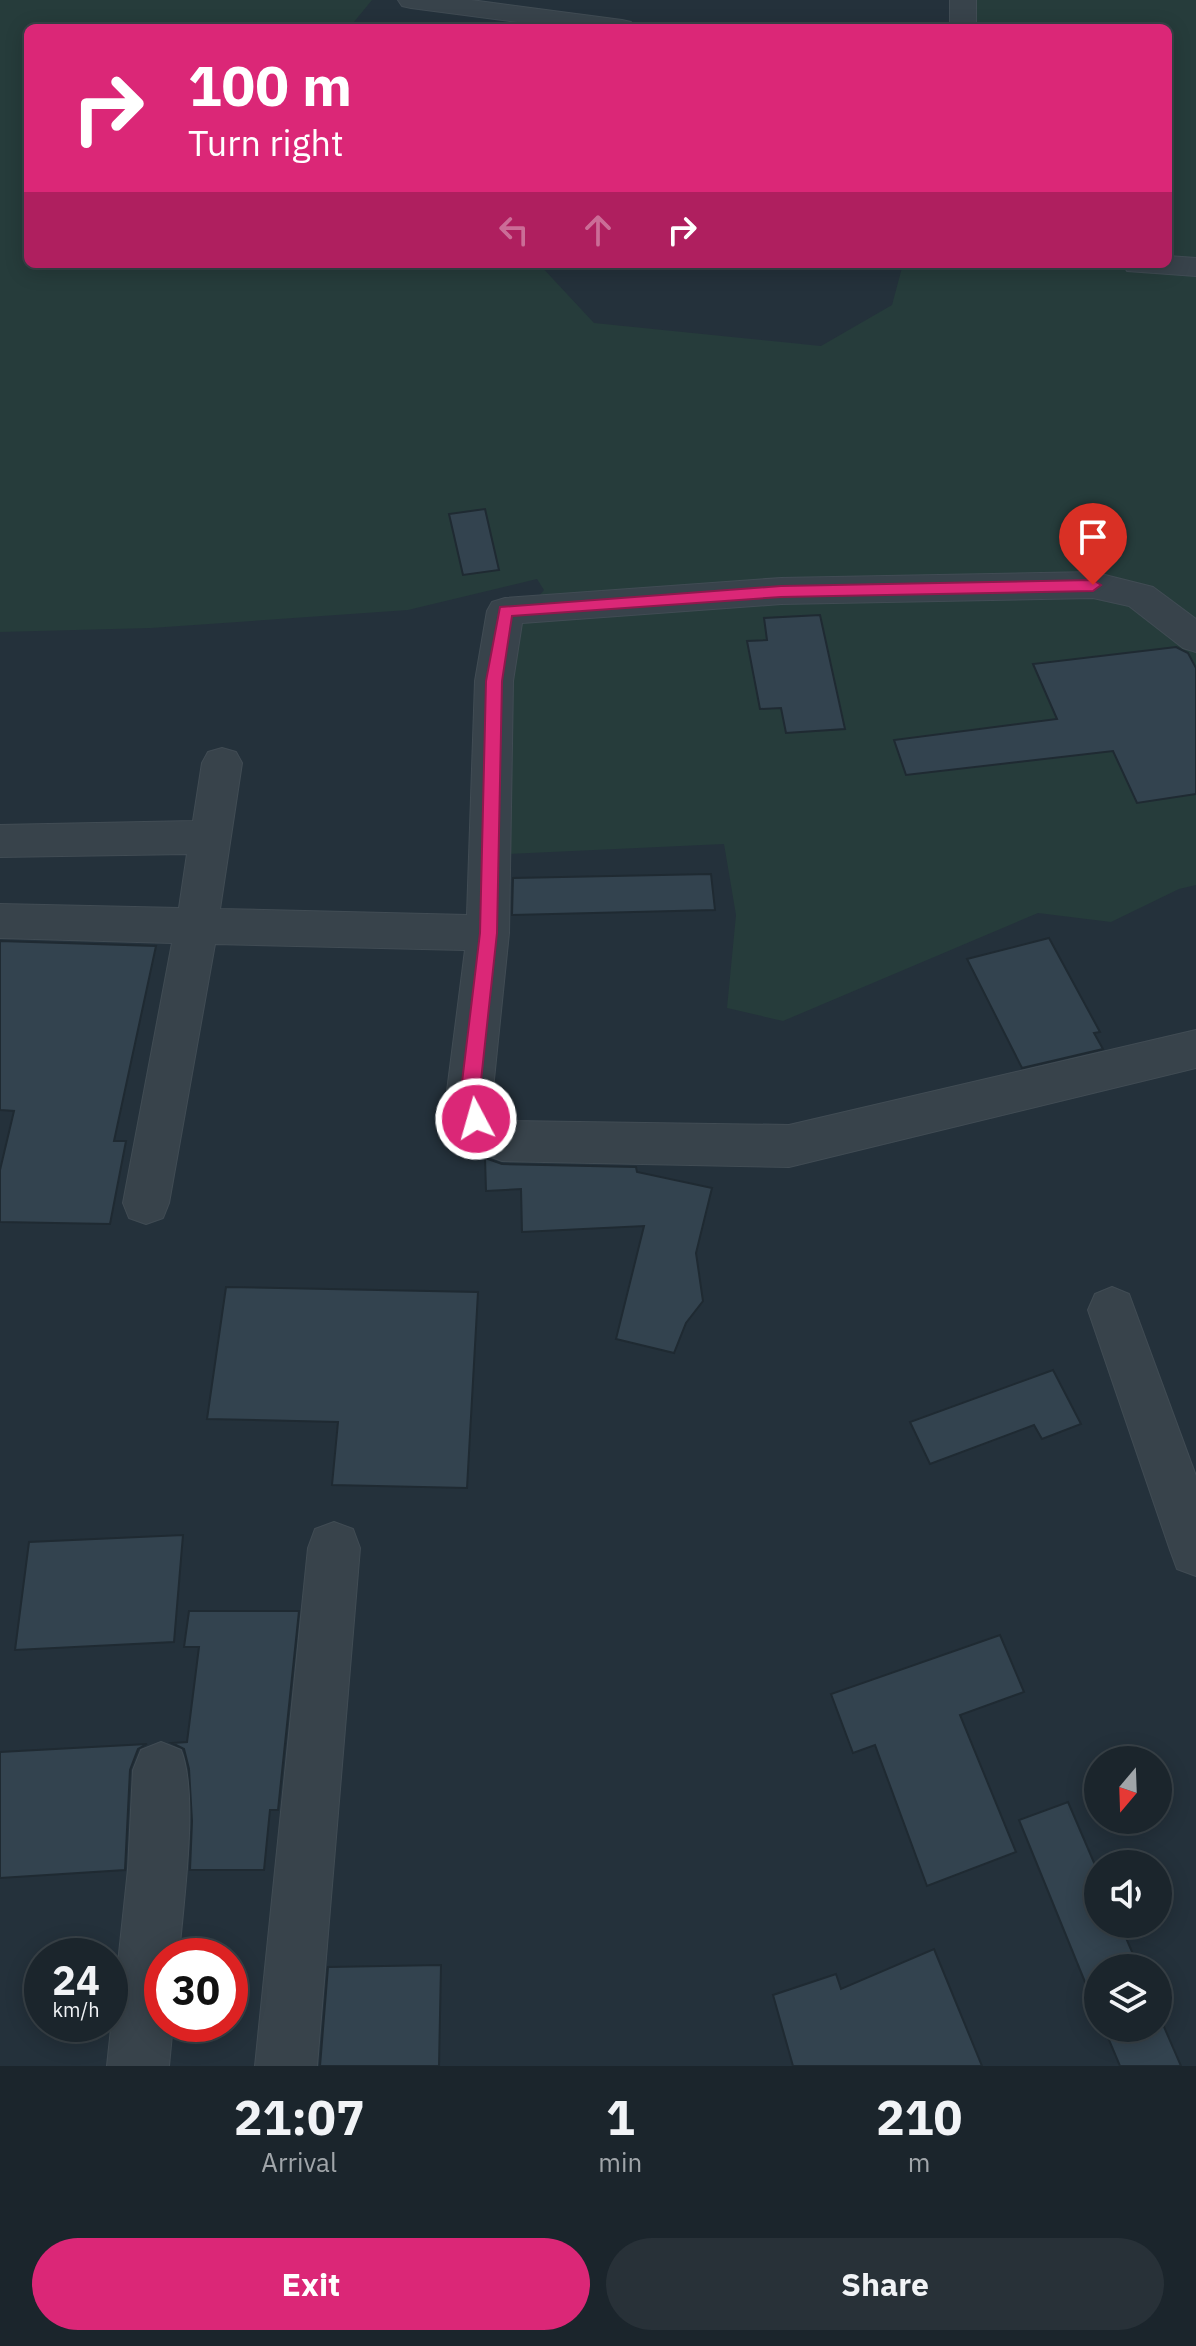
<!DOCTYPE html>
<html lang="en">
<head>
<meta charset="utf-8">
<style>
	:root { --surface:#1b252c; --page:#283138; --text:#f1f3f6; --muted:#a0a5a9; --line:#394248; --accent:#db2777 }
	body { margin:0; font-family:"IBM Plex Sans",sans-serif; background:var(--page); color:var(--text); height:100vh; display:flex; flex-direction:column; font-size:30px; white-space:nowrap }
	* { box-sizing:border-box; margin:0 }
	p { font-size:26px; color:var(--muted) }
	.icon { flex:none; width:44px; height:44px; fill:none; stroke:currentColor; stroke-width:2; stroke-linecap:round; stroke-linejoin:round }
	.map { position:relative; height:2066px; overflow:hidden }
	.drawer { display:flex; flex-direction:column; background:var(--surface); flex:1 }
	.drawer>* { flex:none }
	.hud { position:absolute; left:24px; top:24px; width:1148px; height:244px; border-radius:12px; box-shadow:0 4px 20px #0003,0 0 0 2px var(--line); background:#db2777; color:#fff; overflow:hidden }
	.needle { width:52px; rotate:199deg }
	.tools { position:absolute; left:1084px; top:1746px; display:grid; gap:16px }
	.tools a { display:grid; place-items:center; width:88px; height:88px; border-radius:50%; background:var(--surface); box-shadow:0 4px 20px #0003,0 0 0 2px var(--line); font-size:40px }
	.speed { position:absolute; left:24px; top:1938px; display:flex; gap:16px; font-size:40px; font-weight:700; text-align:center }
	.speed>* { display:grid; place-content:center; width:104px; height:104px; border-radius:50%; background:var(--surface); box-shadow:0 4px 20px #0003,0 0 0 2px var(--line); line-height:1 }
	.speed small { font-size:20px; font-weight:400 }
	.speed .limit { border:12px solid #d22; background:#fff; color:#111 }
	.pin { position:absolute; display:grid; place-items:center; width:68px; height:68px; color:#fff; margin:-82px -34px; border-radius:50% 50% 50% 0; rotate:-45deg; box-shadow:0 0 8px #0007 }
	.pin .icon { rotate:45deg }
	.me { position:absolute; width:88px; margin:-44px; rotate:354deg; stroke-linejoin:round; filter:drop-shadow(0 0 6px #0008) }
	.turn { display:flex; align-items:center; gap:28px; height:168px; padding:0 32px; font-size:36px }
	.turn .icon { width:104px; height:104px; stroke-width:2.5 }
	.turn b { display:block; font-size:56px; line-height:68px }
	.lanes { display:flex; align-items:center; height:76px; padding:0 32px; background:#0003; justify-content:center; gap:40px; direction:ltr }
	.lanes .off { opacity:.35 }
	.eta { display:flex; justify-content:space-evenly; align-items:center; height:136px; text-align:center }
	.eta b { font-size:48px; font-weight:700; line-height:56px }
	.primary-button { display:flex; gap:16px; margin-top:auto; padding:16px 32px }
	.primary-button a { flex:1; height:92px; border-radius:48px; background:var(--accent); color:#fff; font-size:32px; font-weight:700; line-height:92px; text-align:center }
	.primary-button a+a { background:var(--page); color:var(--text) }
	.map>svg:first-child { display:block }
	.green { fill:#263c3b }
	.building { fill:#33434f; stroke:#1f2a32; stroke-width:2 }
	.lines { fill:none; stroke-linecap:round; stroke-linejoin:round }
	.minor-casing { stroke:#414c54; stroke-width:2 }
	.minor { fill:#38434b; fill-rule:evenodd }
	.route { fill:#db2777; stroke:#8e194d; stroke-width:2 }
</style>
</head>
<body>
<div class="map">
<svg width="1196" height="2066" viewBox="0 0 1196 2066">
	<rect width="100%" height="100%" fill="#24313b"/>
	<path class="green" d="M0,0H372L349,28H28V264H539L594,323L821,346L892,305L903,264H1168V28H971L970,0H1196V885L1179,889L1111,922L1038,913L783,1021L727,1008L736,915L724,844L506,854L507,659L517,622L544,590L537,579L408,610L151,628L0,632Z"/>
	<g class="building">
		<path d="M485,509L499,570L463,575L449,514Z"/>
		<path d="M820,615L845,729L786,733L781,708L760,709L747,641L767,640L764,618Z"/>
		<path d="M1176,647L1188,653L1196,668V794L1137,803L1113,751L906,775L894,740L1057,719L1033,664Z"/>
		<path d="M711,874L715,910L512,915L513,878Z"/>
		<path d="M1049,938L1100,1032L1094,1033L1103,1049L1022,1068L967,959Z"/>
		<path d="M0,941L156,946L114,1141H126L110,1224L0,1222V1170L14,1111L0,1110Z"/>
		<path d="M485,1158L502,1164L636,1167L637,1172L712,1188L696,1253L703,1301L686,1323L674,1353L616,1339L644,1226L522,1232L521,1189L486,1191Z"/>
		<path d="M226,1287L478,1292L467,1488L332,1485L338,1422L207,1419Z"/>
		<path d="M1053,1370L1081,1424L1042,1439L1034,1425L930,1464L910,1422Z"/>
		<path d="M183,1535L174,1642L15,1650L29,1542Z"/>
		<path d="M189,1611H299L278,1810H270L264,1870H190L192,1821L189,1769L184,1749L172,1743L187,1742L199,1647H184Z"/>
		<path d="M1000,1635L1024,1692L960,1715L1016,1852L927,1886L875,1745L853,1753L831,1694Z"/>
		<path d="M147,1744L138,1749L130,1770L125,1870L0,1878V1752Z"/>
		<path d="M1068,1802L1098,1872V1924H1120L1139,1968H1098V2014L1019,1820Z"/>
		<path d="M934,1949L982,2066H793L773,1995L836,1974L841,1989Z"/>
		<path d="M441,1965L439,2066H320L328,1967Z"/>
		<path d="M1158,2013L1181,2066H1120L1104,2028H1158Z"/>
	</g>
	<g class="lines">
		<defs>
			<g id="minor">
				<path d="M398,0H471L622,20L631,22L635,28H562L411,8L402,6Z"/>
				<rect x="950" y="0" width="26" height="28"/>
				<path d="M1168,256L1196,258V276L1127,271L1123,264H1168Z"/>
				<path d="M1093,572L1153,587L1196,619V652L1183,648L1129,606L1093,598L781,604L522,623L513,681L509,933L492,1099L494,1107L511,1121L789,1125L1196,1030V1068L789,1167L502,1161L486,1155L460,1133L446,1099L465,950L215,944L169,1203L163,1218L146,1224L129,1218L123,1203L172,943L0,938V904L179,908L187,854L0,857V825L193,821L202,763L208,752L222,748L236,752L242,763L220,909L467,915L475,681L487,611L492,602L505,598L781,578Z"/>
				<path d="M1112,1287L1129,1294L1196,1476V1576L1177,1569L1170,1550L1088,1310L1095,1294Z"/>
				<path d="M334,1522L353,1529L360,1548L317,2066H255L308,1548L315,1529Z"/>
				<path d="M161,1742L181,1750C199,1795 183,1904 179,1956H162V2024H173L169,2066H107L128,1869L133,1770L141,1750Z"/>
			</g>
		</defs>
		<use href="#minor" class="minor-casing"/>
		<use href="#minor" class="minor"/>
	</g>
	<path class="route" d="M1093,580L1101,585L1093,591L781,597L512,616L502,681L497,933L479,1099L485,1119L482,1125L476,1127L469,1125L460,1099L480,933L486,681L500,607L781,586Z"/>
</svg>
<div class="tools">
<a><svg class="needle" viewBox="-14 -14 28 28"><path d="M0-13l5 13h-10z" fill="#e53935"/><path d="M0 13l5-13h-10z" fill="#a0a5a9"/></svg></a>
<a><svg class="icon" aria-label="sound" viewBox="0 0 24 24"><path d="M4 9h4l5-4v14l-5-4H4zM17 9q2 3 0 6"/></svg></a>
<a><svg class="icon" aria-label="layers" viewBox="0 0 24 24"><path d="M12 4l9 5-9 5-9-5zM3 14l9 5 9-5"/></svg></a>
</div>
<div class="speed"><div>24<small>km/h</small></div><div class="limit">30</div></div>
<div class="pin" style="left:1093px;top:585px;background:#d93025"><svg class="icon" aria-label="arrive" viewBox="0 0 24 24"><path d="M6 21V4h12l-3 4 3 4H6"/></svg></div>
<svg class="me" style="left:476px;top:1119px" viewBox="-20 -20 40 40"><circle r="17" fill="#db2777" stroke="#fff" stroke-width="3"/><path d="M0-11L8 9 0 5-8 9z" fill="#fff"/></svg>
<div class="hud">
<div class="turn"><svg class="icon" aria-label="right" viewBox="0 0 24 24"><path d="M7 20v-9h11M14 6l5 5-5 5"/></svg><div><b>100 m</b>Turn right</div></div>
<div class="lanes"><svg class="icon off" aria-label="left" viewBox="0 0 24 24"><path d="M17 20v-9H6M10 6l-5 5 5 5"/></svg><svg class="icon off" aria-label="ahead" viewBox="0 0 24 24"><path d="M12 20V5M6 11l6-6 6 6"/></svg><svg class="icon" aria-label="right" viewBox="0 0 24 24"><path d="M7 20v-9h11M14 6l5 5-5 5"/></svg></div>
</div>
</div>
<section class="drawer">
<div class="eta">
<div><b>21:07</b><p>Arrival</p></div>
<div><b>1</b><p>min</p></div>
<div><b>210</b><p>m</p></div>
</div>
<div class="primary-button"><a>Exit</a><a>Share</a></div>
</section>
</body>
</html>
